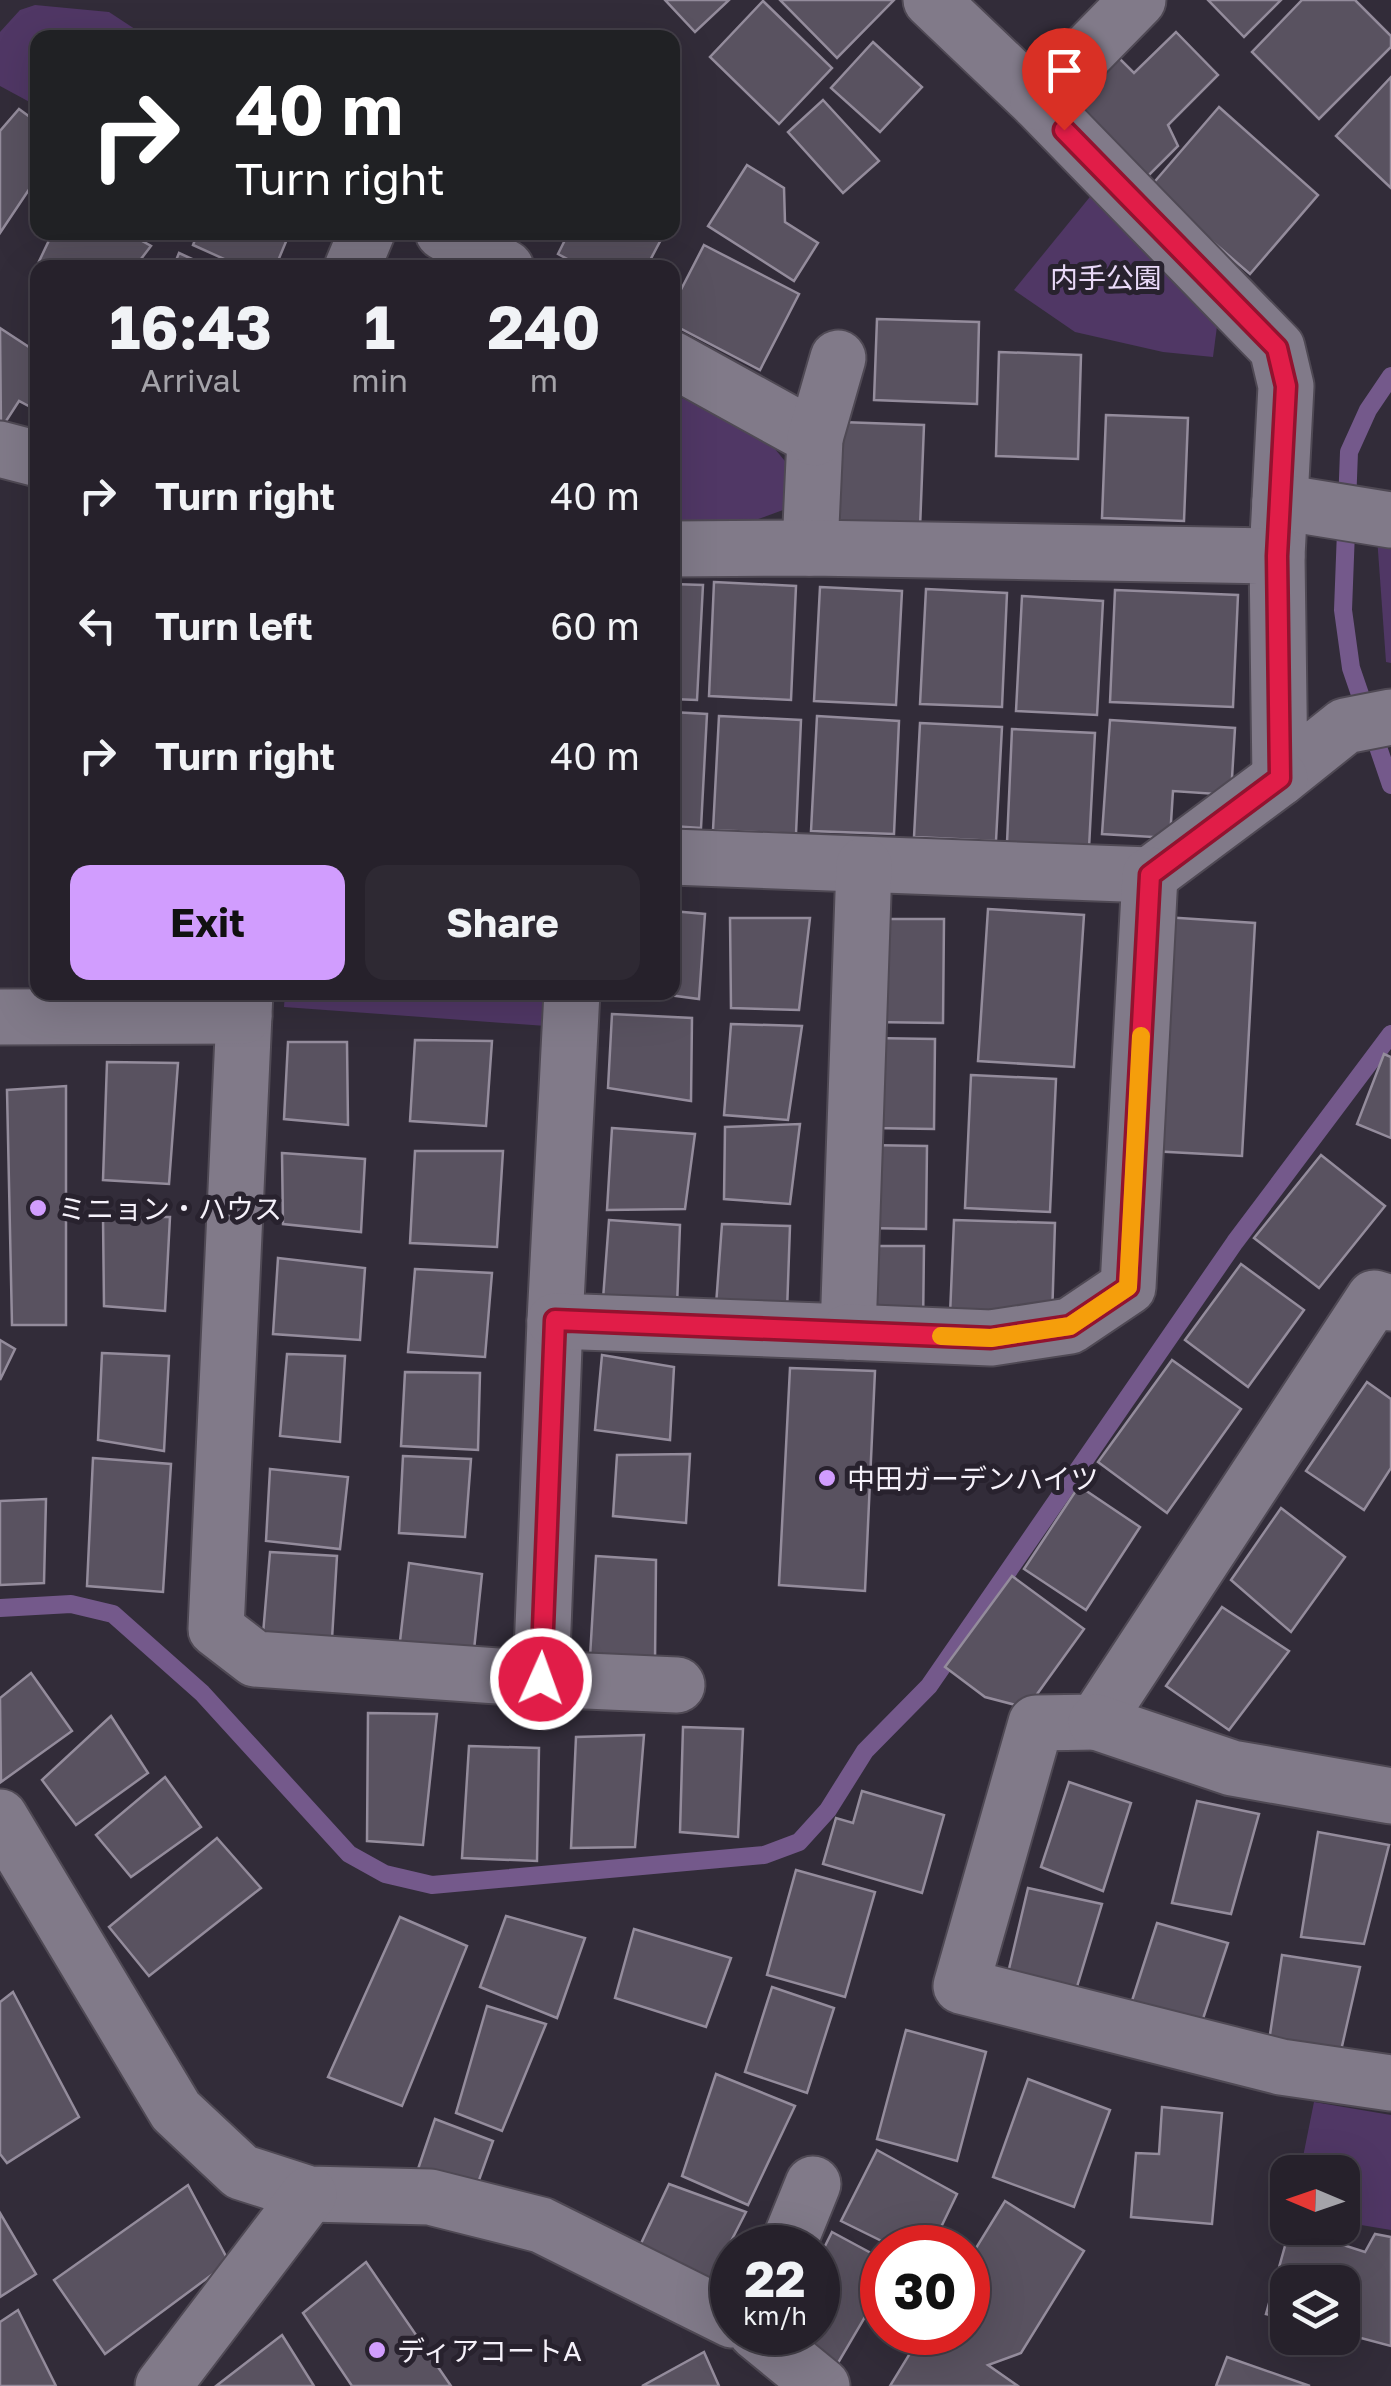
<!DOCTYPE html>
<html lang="en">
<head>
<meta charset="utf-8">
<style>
	:root { --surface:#26212b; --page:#2e2933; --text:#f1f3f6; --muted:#a4a3a9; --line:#423e47; --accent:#d19dfe }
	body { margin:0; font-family:"Golos Text","Noto Sans JP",sans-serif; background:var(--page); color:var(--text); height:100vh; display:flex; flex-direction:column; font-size:38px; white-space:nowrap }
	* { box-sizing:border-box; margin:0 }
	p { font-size:32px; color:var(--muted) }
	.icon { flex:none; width:55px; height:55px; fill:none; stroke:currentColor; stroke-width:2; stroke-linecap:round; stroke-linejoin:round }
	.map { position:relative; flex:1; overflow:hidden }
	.sheet { position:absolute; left:30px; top:260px; width:650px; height:740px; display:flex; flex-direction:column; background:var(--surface); border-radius:20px; box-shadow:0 10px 40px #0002,0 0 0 2px var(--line) }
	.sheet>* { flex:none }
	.top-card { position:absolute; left:30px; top:30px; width:650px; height:210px; border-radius:20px; box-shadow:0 10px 40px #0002,0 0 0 2px var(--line); background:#202124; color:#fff; overflow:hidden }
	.needle { width:65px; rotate:272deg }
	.buttons { position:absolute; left:1270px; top:2155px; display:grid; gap:20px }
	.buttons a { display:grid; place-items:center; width:90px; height:90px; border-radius:20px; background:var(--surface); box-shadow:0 10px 40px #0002,0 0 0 2px var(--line); font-size:50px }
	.speed { position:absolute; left:710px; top:2225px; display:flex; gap:20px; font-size:50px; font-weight:700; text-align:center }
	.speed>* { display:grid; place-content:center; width:130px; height:130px; border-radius:50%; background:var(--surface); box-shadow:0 10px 40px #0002,0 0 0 2px var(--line); line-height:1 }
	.speed small { font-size:25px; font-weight:400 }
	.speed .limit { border:15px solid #d22; background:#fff; color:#111 }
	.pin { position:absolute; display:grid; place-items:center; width:85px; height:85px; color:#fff; margin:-102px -42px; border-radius:50% 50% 50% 0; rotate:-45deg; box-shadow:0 0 10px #0007 }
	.pin .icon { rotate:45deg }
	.me { position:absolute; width:110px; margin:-55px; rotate:2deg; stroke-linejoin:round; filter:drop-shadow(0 0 8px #0008) }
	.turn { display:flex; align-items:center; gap:35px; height:210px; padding:0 40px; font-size:45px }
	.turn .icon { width:130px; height:130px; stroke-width:2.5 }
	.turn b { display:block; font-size:70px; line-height:85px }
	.eta { display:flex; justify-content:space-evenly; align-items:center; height:170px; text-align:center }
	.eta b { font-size:60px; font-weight:700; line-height:70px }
	.cta { display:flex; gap:20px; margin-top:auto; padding:20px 40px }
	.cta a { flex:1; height:115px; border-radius:20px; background:var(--accent); color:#111; font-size:40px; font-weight:700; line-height:115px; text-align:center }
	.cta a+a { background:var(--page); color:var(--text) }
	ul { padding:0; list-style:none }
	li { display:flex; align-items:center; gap:30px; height:130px; padding:0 40px }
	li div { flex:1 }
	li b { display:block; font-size:38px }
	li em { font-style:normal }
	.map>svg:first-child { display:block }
	.green { fill:#503765 }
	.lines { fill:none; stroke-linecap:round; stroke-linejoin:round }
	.stream { stroke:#74598b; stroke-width:18 }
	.building { fill:#595260; stroke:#948c9c; stroke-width:2.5 }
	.minor-casing { stroke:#4f4954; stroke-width:59 }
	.minor { stroke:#817a89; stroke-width:55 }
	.route-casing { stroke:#92132f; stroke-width:25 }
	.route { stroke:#e11d48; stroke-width:18 }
	.slow { stroke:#f59e0b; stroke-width:18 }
	.poi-dot { fill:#d19dfe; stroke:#28222e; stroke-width:4 }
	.labels { text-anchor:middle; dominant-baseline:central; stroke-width:10; stroke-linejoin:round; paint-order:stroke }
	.park-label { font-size:28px; fill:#e9d9f8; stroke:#28222e }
	.poi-label { font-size:28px; fill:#f5f1fa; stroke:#28222e; text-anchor:start }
</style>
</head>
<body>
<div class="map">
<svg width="1391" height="2386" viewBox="0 0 1391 2386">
	<rect width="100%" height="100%" fill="#322c39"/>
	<g class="green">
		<path d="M35,5L109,12L144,35L38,38L37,106L0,86V32L20,10Z"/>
		<path d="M1098,187L1220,303L1213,357L1163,352L1075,332L1014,290Z"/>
		<path d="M672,394L761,432L789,466L783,510L750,522L673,526Z"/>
		<path d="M1377,537L1391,538V663L1386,662Z"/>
		<path d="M285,993H547L546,1026L284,1007Z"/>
		<path d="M1314,2102L1391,2115V2230L1343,2222L1342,2172H1300Z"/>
	</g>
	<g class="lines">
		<g class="stream">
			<path d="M1391,376L1368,410L1349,452L1343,610L1351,668L1391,785"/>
			<path d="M0,1608L71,1604L113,1614L202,1693L349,1854L385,1874L432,1885L764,1855L799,1842L828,1810L865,1751L929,1686L1235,1242L1391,1034"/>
		</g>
	</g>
	<g class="building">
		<path d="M665,0H729L695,32Z"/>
		<path d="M780,0H894L837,58Z"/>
		<path d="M1208,0H1281L1244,37Z"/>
		<path d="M1302,0H1355L1391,36V47L1319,119L1252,52Z"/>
		<path d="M763,1L832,68L779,124L710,57Z"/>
		<path d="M1176,32L1218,75L1168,125L1178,146L1148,176L1071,99L1115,54L1134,73Z"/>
		<path d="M873,42L922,87L880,132L831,88Z"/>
		<path d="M1391,77V188L1336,136Z"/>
		<path d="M823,100L879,161L843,193L788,132Z"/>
		<path d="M1219,107L1318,195L1250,274L1150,187Z"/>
		<path d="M19,109L38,123V176L0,233V131Z"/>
		<path d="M747,165L784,188L785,222L818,243L794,281L708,226Z"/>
		<path d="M53,232H126L151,246L134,268H38V277L33,274Z"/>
		<path d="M198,232H290L275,268H244L193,245Z"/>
		<path d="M569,232H665L646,268H584L558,254Z"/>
		<path d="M704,245L799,294L760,370L672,324V307Z"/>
		<path d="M179,253L212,268H173Z"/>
		<path d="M877,319L979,322L977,404L874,400Z"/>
		<path d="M0,328L38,353V411L19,401L1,429Z"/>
		<path d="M999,352L1081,355L1078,459L996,456Z"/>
		<path d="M1106,415L1188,418L1184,521L1102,518Z"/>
		<path d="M841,422L924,425L920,528L838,525Z"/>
		<path d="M714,582L796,586L791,700L709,696Z"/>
		<path d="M672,584L703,585L697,700L672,699Z"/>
		<path d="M820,587L902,591L896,705L814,701Z"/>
		<path d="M926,589L1007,593L1002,707L920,704Z"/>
		<path d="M1115,590L1238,595L1233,707L1110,702Z"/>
		<path d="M1022,596L1103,601L1097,715L1016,711Z"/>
		<path d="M672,712L707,714L701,828L672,826Z"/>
		<path d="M719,716L801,720L796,834L713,830Z"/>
		<path d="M817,716L899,721L894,834L811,831Z"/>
		<path d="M1110,720L1235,728L1231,795L1173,791L1170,838L1102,834Z"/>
		<path d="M920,723L1002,727L996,841L914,837Z"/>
		<path d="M1012,729L1095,733L1089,848L1007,843Z"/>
		<path d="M988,909L1084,915L1074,1067L978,1061Z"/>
		<path d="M672,911L705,914L699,999L646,992H672Z"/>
		<path d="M1164,917L1255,923L1242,1156L1151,1151Z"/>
		<path d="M730,918H810L799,1010L731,1008Z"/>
		<path d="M871,919H944L943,1023L871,1022Z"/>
		<path d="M612,1014L692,1018L691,1101L608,1088Z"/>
		<path d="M731,1024L802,1026L788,1120L724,1115Z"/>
		<path d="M872,1038L935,1039L934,1129L872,1128Z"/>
		<path d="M415,1040L492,1041L486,1126L410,1121Z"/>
		<path d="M288,1042H347L348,1125L284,1119Z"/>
		<path d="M1384,1054L1391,1057V1138L1357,1124Z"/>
		<path d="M107,1062L178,1063L169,1184L103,1180Z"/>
		<path d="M971,1075L1056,1079L1050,1212L965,1208Z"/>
		<path d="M66,1086V1325H12L7,1090Z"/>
		<path d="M800,1124L790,1204L724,1199L725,1127Z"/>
		<path d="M612,1128L695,1134L685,1209L607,1210Z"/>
		<path d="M865,1145L927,1146L926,1229L863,1228Z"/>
		<path d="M415,1151H503L497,1247L410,1243Z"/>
		<path d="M282,1153L365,1159L361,1232L283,1224Z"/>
		<path d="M1321,1155L1385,1206L1319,1288L1254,1238Z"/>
		<path d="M103,1217H170L165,1311L104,1306Z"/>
		<path d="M609,1220L680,1225L677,1306L603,1299Z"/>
		<path d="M954,1220L1055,1223L1052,1319L950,1315Z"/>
		<path d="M722,1224L790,1226L787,1311L716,1305Z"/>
		<path d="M869,1246H924L923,1328L868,1327Z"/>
		<path d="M278,1258L365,1268L360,1340L273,1334Z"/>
		<path d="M1241,1264L1304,1310L1248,1387L1185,1340Z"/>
		<path d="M415,1269L492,1273L485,1357L408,1352Z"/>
		<path d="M0,1340L15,1349L0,1380Z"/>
		<path d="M102,1353L169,1356L164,1451L98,1440Z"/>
		<path d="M287,1354L345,1356L340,1442L280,1436Z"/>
		<path d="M602,1355L674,1367L670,1440L595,1430Z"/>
		<path d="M1172,1360L1241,1409L1167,1513L1098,1462Z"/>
		<path d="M790,1368L875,1371L865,1591L779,1585Z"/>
		<path d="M405,1372L480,1373L478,1450L401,1446Z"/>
		<path d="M1367,1382L1391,1399V1468L1364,1510L1306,1471Z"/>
		<path d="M690,1454L686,1523L613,1516L617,1455Z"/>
		<path d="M403,1456L471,1459L465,1537L399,1533Z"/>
		<path d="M93,1458L171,1464L163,1592L87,1586Z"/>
		<path d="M270,1469L348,1477L340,1549L266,1541Z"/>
		<path d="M1079,1486L1140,1527L1086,1610L1024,1569Z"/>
		<path d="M46,1499L44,1583L0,1585V1501Z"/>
		<path d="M1281,1508L1345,1557L1291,1632L1231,1580Z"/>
		<path d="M270,1552L337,1556L332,1639L263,1634Z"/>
		<path d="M596,1556L656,1560L655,1663L590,1657Z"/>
		<path d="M409,1563L482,1574L474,1650L400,1641Z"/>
		<path d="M1012,1576L1084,1629L1027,1708L985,1697L945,1667Z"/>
		<path d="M1222,1607L1289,1651L1229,1730L1166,1686Z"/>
		<path d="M31,1673L72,1731L1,1782L0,1698Z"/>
		<path d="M368,1713L437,1714L423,1845L367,1841Z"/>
		<path d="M111,1716L148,1773L76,1825L42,1780Z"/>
		<path d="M683,1727L743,1729L738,1837L680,1832Z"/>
		<path d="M644,1735L635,1847L571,1848L576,1737Z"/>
		<path d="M469,1746L539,1748L537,1861L462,1858Z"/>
		<path d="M165,1777L201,1827L131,1877L96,1835Z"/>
		<path d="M1069,1782L1131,1803L1103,1891L1041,1867Z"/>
		<path d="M862,1791L944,1815L922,1893L823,1864L836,1818L853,1823Z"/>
		<path d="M1197,1801L1259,1814L1231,1914L1172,1903Z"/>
		<path d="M1318,1832L1389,1845L1364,1944L1301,1937Z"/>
		<path d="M217,1838L261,1888L149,1976L109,1927Z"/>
		<path d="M796,1870L875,1892L845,1997L767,1975Z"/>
		<path d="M1028,1888L1102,1904L1076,1990L1008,1973Z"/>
		<path d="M506,1916L585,1938L557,2018L480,1987Z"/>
		<path d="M400,1917L467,1946L402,2106L328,2077Z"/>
		<path d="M1157,1923L1228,1943L1199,2031L1129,2010Z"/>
		<path d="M634,1929L731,1958L706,2027L615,1998Z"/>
		<path d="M1282,1955L1360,1967L1340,2055L1269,2041Z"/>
		<path d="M772,1987L834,2008L807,2093L745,2072Z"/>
		<path d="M13,1992L79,2117L7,2163L0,2154V2002Z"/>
		<path d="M487,2006L546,2024L502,2131L456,2113Z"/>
		<path d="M906,2030L986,2052L957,2161L877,2139Z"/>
		<path d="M716,2074L795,2106L748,2205L682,2176Z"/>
		<path d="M1028,2079L1110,2110L1074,2207L993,2177Z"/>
		<path d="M1162,2107L1222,2113L1212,2224L1131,2217L1136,2153L1159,2154Z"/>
		<path d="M435,2119L493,2141L474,2194L417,2172Z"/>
		<path d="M877,2150L957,2194L931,2248H896L841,2221Z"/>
		<path d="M669,2184L746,2212L708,2286L637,2252Z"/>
		<path d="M188,2185L229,2262L105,2354L54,2280Z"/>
		<path d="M1005,2201L1084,2251L1021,2353L988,2365L1018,2386H890L923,2332H968V2261Z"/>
		<path d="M0,2213L36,2274L0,2297Z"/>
		<path d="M1290,2228L1365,2252L1375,2234L1391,2237V2346L1342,2333V2282H1288V2319L1266,2314Z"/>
		<path d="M832,2232L882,2259V2288L838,2363L793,2332H818V2260Z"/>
		<path d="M366,2262L451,2386H352L303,2313Z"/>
		<path d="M18,2310L56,2386H0V2322Z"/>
		<path d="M282,2335L314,2386H216Z"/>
		<path d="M704,2352L719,2386H642Z"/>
		<path d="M1227,2357L1310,2386H1216Z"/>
	</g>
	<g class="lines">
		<defs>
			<g id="minor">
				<path d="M931,0L1038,102L1277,348L1286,386L1277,556"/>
				<path d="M1038,102L1138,0"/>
				<path d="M443,232L506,268"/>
				<path d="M352,268L367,232"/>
				<path d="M672,359L815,438L810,548"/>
				<path d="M815,438L838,358"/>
				<path d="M0,449L38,459"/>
				<path d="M1280,502L1391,520"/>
				<path d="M672,549L810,548L1277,556L1280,778L1345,726L1391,717"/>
				<path d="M672,857L1150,875L1280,778"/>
				<path d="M245,992L216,1629L255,1659L541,1679L555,1321L572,992"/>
				<path d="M0,1017L244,1016"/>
				<path d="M1391,1303L1374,1298L1096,1722L1036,1723L961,1986L1281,2067L1391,2083"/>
				<path d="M555,1321L848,1332L864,865"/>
				<path d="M848,1332L991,1338L1070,1326L1128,1287L1150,875"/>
				<path d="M541,1679L677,1685"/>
				<path d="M1096,1722L1232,1768L1391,1796"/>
				<path d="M0,1817L176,2111L241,2172L309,2194L430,2197L541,2225L732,2320"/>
				<path d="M787,2248L813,2184"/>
				<path d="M756,2332L822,2386"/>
				<path d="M163,2386L309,2194"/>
			</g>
		</defs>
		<use href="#minor" class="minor-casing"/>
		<use href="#minor" class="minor"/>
	</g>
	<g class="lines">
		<defs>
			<path id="route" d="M541,1679L555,1320L991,1338L1070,1326L1128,1287L1150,875L1280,778L1277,556L1286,386L1277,348L1064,130"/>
		</defs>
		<use href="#route" class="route-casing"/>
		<use href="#route" class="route"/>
		<path class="slow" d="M941,1336L991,1338L1070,1326L1128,1287L1141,1036"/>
	</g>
	<g class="poi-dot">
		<circle cx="38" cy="1208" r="10"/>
		<circle cx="827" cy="1478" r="10"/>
		<circle cx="377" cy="2350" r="10"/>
	</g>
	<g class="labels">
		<g class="park-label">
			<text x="1106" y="277">内手公園</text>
		</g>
		<g class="poi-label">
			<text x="58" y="1208">ミニョン・ハウス</text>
			<text x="847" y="1478">中田ガーデンハイツ</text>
			<text x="397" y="2350">ディアコートA</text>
		</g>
	</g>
</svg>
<div class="buttons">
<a><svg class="needle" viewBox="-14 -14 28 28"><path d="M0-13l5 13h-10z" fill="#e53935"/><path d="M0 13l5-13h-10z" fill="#a4a3a9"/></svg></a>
<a><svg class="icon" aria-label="layers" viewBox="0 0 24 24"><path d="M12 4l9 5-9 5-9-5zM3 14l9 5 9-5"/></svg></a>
</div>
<div class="speed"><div>22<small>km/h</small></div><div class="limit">30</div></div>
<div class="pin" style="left:1064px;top:130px;background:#d93025"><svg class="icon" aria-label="arrive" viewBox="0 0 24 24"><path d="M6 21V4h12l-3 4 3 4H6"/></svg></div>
<svg class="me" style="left:541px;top:1679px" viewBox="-20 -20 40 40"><circle r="17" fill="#e11d48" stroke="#fff" stroke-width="3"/><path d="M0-11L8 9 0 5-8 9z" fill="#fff"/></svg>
<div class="top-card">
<div class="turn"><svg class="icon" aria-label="right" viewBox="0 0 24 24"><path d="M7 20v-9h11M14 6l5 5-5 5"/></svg><div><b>40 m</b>Turn right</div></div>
</div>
<section class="sheet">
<div class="eta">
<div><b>16:43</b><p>Arrival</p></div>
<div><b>1</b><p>min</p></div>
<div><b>240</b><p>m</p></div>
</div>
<ul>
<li><svg class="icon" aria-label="right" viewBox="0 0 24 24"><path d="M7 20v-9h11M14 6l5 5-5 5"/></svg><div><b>Turn right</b></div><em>40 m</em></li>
<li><svg class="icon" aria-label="left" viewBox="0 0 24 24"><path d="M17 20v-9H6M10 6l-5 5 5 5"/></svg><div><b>Turn left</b></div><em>60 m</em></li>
<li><svg class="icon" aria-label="right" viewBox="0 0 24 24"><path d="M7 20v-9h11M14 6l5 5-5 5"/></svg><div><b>Turn right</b></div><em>40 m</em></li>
</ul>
<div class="cta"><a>Exit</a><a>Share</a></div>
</section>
</div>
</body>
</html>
